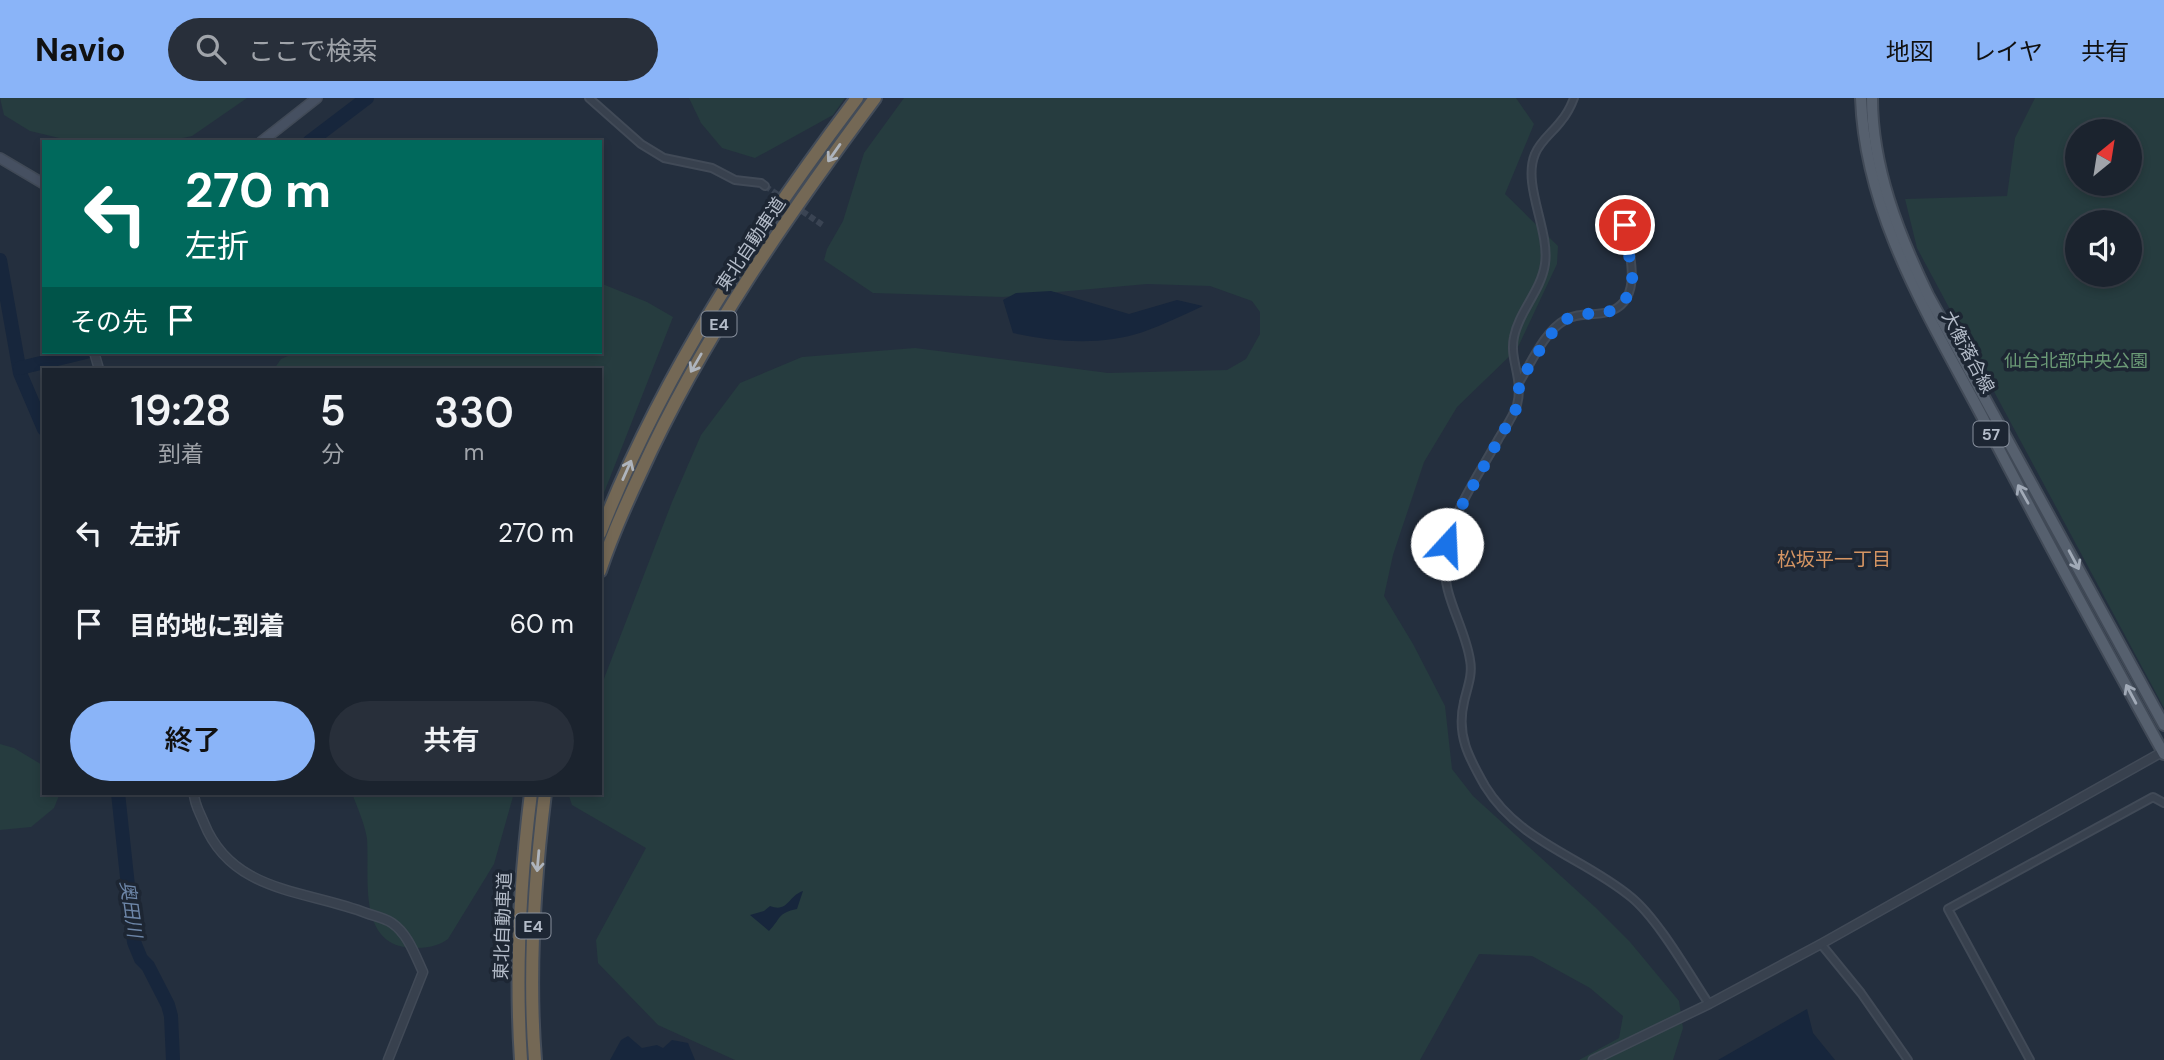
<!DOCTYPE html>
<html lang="ja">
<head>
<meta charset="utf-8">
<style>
	:root { --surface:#1b232e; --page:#282f3a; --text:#f1f3f6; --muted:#a0a4aa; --line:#39404a; --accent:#8ab4f8 }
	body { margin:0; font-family:"DM Sans","Noto Sans JP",sans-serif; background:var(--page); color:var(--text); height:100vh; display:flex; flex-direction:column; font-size:26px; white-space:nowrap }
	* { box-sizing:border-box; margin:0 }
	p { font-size:23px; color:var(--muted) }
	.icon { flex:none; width:38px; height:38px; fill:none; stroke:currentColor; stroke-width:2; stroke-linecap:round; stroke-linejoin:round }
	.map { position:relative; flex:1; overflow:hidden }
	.details { position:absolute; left:42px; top:270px; width:560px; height:427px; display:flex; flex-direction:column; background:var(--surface); border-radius:0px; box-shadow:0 4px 10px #0003,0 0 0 2px var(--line) }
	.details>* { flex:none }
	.banner { position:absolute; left:42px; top:42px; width:560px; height:214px; border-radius:0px; box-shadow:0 4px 10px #0003,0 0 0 2px var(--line); background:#00695c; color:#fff; overflow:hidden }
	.needle { width:46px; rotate:30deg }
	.fabs { position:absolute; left:2065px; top:21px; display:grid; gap:14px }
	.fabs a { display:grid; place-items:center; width:77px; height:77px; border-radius:50%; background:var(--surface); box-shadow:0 4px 10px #0003,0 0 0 2px var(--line); font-size:35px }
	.pin { position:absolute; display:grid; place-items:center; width:60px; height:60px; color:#fff; margin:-30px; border:4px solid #fff; border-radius:50%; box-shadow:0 2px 7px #0007 }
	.me { position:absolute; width:77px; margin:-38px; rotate:20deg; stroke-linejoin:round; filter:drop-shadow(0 0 5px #0008) }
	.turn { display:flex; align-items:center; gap:24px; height:147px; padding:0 28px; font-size:32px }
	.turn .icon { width:91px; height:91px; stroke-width:2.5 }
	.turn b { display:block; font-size:49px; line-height:60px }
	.then { display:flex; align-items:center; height:66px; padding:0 28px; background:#0003; gap:14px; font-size:26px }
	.eta { display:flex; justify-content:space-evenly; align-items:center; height:119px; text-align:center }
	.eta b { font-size:42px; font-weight:600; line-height:49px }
	.cta { display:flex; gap:14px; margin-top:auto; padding:14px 28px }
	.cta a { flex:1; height:80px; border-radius:42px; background:var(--accent); color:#111; font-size:28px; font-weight:600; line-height:80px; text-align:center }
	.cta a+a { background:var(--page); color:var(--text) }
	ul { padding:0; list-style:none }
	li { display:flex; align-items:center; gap:21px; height:91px; padding:0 28px }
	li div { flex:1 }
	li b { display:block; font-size:26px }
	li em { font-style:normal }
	header { display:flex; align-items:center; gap:42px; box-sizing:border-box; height:98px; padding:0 35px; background:var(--accent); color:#111 }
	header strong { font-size:33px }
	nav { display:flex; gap:38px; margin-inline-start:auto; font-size:24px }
	.search { width:490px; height:63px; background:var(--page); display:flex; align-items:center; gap:18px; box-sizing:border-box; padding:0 24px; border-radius:38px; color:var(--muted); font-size:26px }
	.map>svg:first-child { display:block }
	.green { fill:#263c3f; fill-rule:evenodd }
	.water { fill:#17263c }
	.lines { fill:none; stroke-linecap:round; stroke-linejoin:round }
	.river { stroke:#17263c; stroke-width:14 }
	.minor-tunnel { stroke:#3a4453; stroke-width:6; stroke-dasharray:6 3; stroke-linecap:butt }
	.minor-casing { stroke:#414a57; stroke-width:10 }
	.tertiary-casing { stroke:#414a57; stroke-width:11 }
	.secondary-casing { stroke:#414a57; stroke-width:12 }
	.primary-casing { stroke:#414a57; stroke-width:14 }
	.motorway-casing { stroke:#434c59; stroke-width:16 }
	.minor { stroke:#38414e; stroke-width:6 }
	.tertiary { stroke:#38414e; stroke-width:8 }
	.secondary { stroke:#465061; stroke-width:9 }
	.primary { stroke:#56606e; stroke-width:10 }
	.motorway { stroke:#746855; stroke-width:12 }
	.oneway { stroke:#aeb4bd }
	.oneway2 { stroke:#a1aab7 }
	.route { stroke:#1a73e8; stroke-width:12; stroke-dasharray:0 21.6 }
	.labels { text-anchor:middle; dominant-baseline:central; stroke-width:7; stroke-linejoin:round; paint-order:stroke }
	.shield { fill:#1d2633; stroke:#878f9c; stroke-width:2 }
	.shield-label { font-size:16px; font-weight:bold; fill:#b4bcc9 }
	.street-label { font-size:18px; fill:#b4bcc9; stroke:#1d2633 }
	.park-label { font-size:18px; fill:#6b9a76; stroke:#1d2633 }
	.neighbourhood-label { font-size:19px; fill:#d59563; stroke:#1d2633 }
	.water-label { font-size:19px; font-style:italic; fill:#6d86a8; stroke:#1d2633 }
</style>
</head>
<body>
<header>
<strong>Navio</strong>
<div class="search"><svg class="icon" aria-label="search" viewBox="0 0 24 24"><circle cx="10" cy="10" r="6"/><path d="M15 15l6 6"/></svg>ここで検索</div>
<nav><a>地図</a><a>レイヤ</a><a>共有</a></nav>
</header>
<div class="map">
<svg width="2164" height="962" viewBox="0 0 2164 962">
	<rect width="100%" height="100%" fill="#242f3e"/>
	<g class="green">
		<path d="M0,0H247L192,38L164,44H76L30,33L4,17Z"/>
		<path d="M689,0H845L833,17L755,60L722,50L701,25Z"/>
		<path d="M904,0H1516L1534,26L1505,96L1558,148L1557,166L1517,251L1457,309L1424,364L1393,457L1384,498L1413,546L1445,608L1452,671L1473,698L1595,809L1630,844L1679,903L1683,930L1673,962H1579L1619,940L1623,918L1590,890L1532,858L1479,856L1420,962H735L658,927L598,865L596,842L646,750L572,707L568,695H600V591L672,404L701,337L740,285L802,259L915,250L1108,275L1227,272L1246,261L1260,236V214L1252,203L1210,188L1147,186L1003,199L873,195L824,162L827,151L843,123L864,55Z"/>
		<path d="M2035,0H2164V610L1917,150L1905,101L2007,98L2015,40ZM2077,33H2130V86H2077ZM2130,124V177H2077V124Z"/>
		<path d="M600,185L647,204L673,219L600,405V271H274L281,261L297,254H600Z"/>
		<path d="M0,646L14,650L44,668V695H60L54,710L31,729L0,732Z"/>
		<path d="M352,695H514L494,766L448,841C437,849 426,850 413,850C356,848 370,779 367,741C365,726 357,709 352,695Z"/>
	</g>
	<g class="water">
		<path d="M1051,193L1129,216L1177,202L1203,208C1183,217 1163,227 1143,234C1101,248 1054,244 1013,235L1003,202L1016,195Z"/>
		<path d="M803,793L797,811C777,815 781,821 769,833L750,817L764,813L770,808C788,815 788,798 803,793Z"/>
		<path d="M1807,911L1813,935L1835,962H1718Z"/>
		<path d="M628,938L642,950L657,947L663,950L672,942L688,945L695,962H610L621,942Z"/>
	</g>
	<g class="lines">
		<g class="river">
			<path d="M309,44L367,0"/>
			<path d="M0,162L20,275L44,331"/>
			<path d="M20,270L86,254"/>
			<path d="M118,695L134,844L141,861L148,868L168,907L171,918L173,962"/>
		</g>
		<path class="minor-tunnel" d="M765,88L824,128"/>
		<defs>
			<g id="minor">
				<path d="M589,0L641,46L664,60L712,70L735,82L761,85L765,88"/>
				<path d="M1574,0C1571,8 1567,16 1561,23C1553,34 1540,43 1535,56C1522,87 1550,132 1545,166C1541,193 1519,213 1514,239C1509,262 1524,281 1517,307C1513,319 1505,330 1499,340C1479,377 1449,417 1445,460C1441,496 1465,528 1470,562C1473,577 1467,590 1464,604C1456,637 1469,660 1485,688C1520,745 1583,759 1631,799C1658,821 1689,876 1709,906"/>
				<path d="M1520,283C1532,263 1545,233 1565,222C1578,214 1594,218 1608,214C1645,203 1629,154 1625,127"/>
				<path d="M1821,846L1861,895L1908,962"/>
				<path d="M2030,962L1948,811L2153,699L2164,705"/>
			</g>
			<g id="tertiary">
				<path d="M94,254L99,271"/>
				<path d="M194,695C194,706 200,715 204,725C232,795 306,792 366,815C374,818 385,820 392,825C408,836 415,857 423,874L388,962"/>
				<path d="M1593,962L1709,906L1821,846L2164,653"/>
			</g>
			<g id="secondary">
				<path d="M261,44L317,0"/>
				<path d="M0,60L44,86"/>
			</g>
			<g id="primary">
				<path d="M1861,0C1865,118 1932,223 1985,324C2043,436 2103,546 2164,656"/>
				<path d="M1872,0C1872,69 1898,135 1928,197L2164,627"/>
			</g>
			<g id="motorway">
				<path d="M600,435C662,277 755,135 857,0"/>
				<path d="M600,473C611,439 626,406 641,374C702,240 787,118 875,0"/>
				<path d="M521,962C515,872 520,784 531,695"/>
				<path d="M535,962C528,873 534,784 545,695"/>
			</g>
		</defs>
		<use href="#minor" class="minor-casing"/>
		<use href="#tertiary" class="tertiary-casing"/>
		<use href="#secondary" class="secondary-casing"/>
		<use href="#primary" class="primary-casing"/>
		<use href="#motorway" class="motorway-casing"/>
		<use href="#minor" class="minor"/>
		<use href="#tertiary" class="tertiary"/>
		<use href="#secondary" class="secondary"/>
		<use href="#primary" class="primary"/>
		<use href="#motorway" class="motorway"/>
	</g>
	<defs><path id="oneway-shaft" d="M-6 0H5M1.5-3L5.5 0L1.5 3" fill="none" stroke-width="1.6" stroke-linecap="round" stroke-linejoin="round" transform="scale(1.75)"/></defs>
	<g class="oneway">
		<use href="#oneway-shaft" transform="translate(834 55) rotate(125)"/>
		<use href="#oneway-shaft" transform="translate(696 265) rotate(120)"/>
		<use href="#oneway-shaft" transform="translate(627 372) rotate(-66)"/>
		<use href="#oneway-shaft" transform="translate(538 763) rotate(95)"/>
	</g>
	<g class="oneway2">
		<use href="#oneway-shaft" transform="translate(2023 396) rotate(-119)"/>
		<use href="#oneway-shaft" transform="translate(2074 462) rotate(62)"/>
		<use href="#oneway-shaft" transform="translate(2131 596) rotate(-118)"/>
	</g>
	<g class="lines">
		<path class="route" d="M1447,446L1461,409L1516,311L1520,283L1548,239L1566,221L1584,216L1608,214L1619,208L1627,199L1633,186L1625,127"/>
	</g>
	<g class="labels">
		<g class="shield">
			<rect x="701.5" y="213.5" width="35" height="25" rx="5"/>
			<rect x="1973.5" y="323.5" width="35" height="25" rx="5"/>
			<rect x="515.5" y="815.5" width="35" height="25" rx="5"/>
		</g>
		<g class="shield-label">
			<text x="719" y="226">E4</text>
			<text x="1991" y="336">57</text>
			<text x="533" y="828">E4</text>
		</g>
		<g class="street-label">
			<text transform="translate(751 146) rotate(-56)">東北自動車道</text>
			<text transform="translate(1968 254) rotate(62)">大衡落合線</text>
			<text transform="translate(503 828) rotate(-88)">東北自動車道</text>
		</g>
		<g class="park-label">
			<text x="2076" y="263">仙台北部中央公園</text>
		</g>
		<g class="neighbourhood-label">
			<text x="1834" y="461">松坂平一丁目</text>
		</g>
		<g class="water-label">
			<text transform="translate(131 811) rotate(82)">奥田川</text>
		</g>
	</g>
</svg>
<div class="fabs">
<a><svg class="needle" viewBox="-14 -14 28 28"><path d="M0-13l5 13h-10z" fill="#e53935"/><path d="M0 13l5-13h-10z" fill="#a0a4aa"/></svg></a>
<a><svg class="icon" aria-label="sound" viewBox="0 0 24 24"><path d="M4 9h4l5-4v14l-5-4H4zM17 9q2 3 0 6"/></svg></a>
</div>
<div class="pin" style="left:1625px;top:127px;background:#d93025"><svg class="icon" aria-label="arrive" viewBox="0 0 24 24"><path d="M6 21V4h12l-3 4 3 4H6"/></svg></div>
<svg class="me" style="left:1447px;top:446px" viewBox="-20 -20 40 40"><circle r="19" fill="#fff"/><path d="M0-13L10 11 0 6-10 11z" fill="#1a73e8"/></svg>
<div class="banner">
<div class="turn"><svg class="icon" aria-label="left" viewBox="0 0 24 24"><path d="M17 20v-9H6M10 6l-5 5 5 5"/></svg><div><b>270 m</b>左折</div></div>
<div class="then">その先<svg class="icon" aria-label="arrive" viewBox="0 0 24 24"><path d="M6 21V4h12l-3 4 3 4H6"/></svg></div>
</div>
<section class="details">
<div class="eta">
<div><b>19:28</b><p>到着</p></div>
<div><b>5</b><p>分</p></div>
<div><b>330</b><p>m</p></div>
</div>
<ul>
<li><svg class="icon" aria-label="left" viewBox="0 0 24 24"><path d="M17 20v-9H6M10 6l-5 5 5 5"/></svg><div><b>左折</b></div><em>270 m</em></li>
<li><svg class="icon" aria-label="arrive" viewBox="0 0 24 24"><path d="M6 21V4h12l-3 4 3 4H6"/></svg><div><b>目的地に到着</b></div><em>60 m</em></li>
</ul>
<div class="cta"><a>終了</a><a>共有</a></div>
</section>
</div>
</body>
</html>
